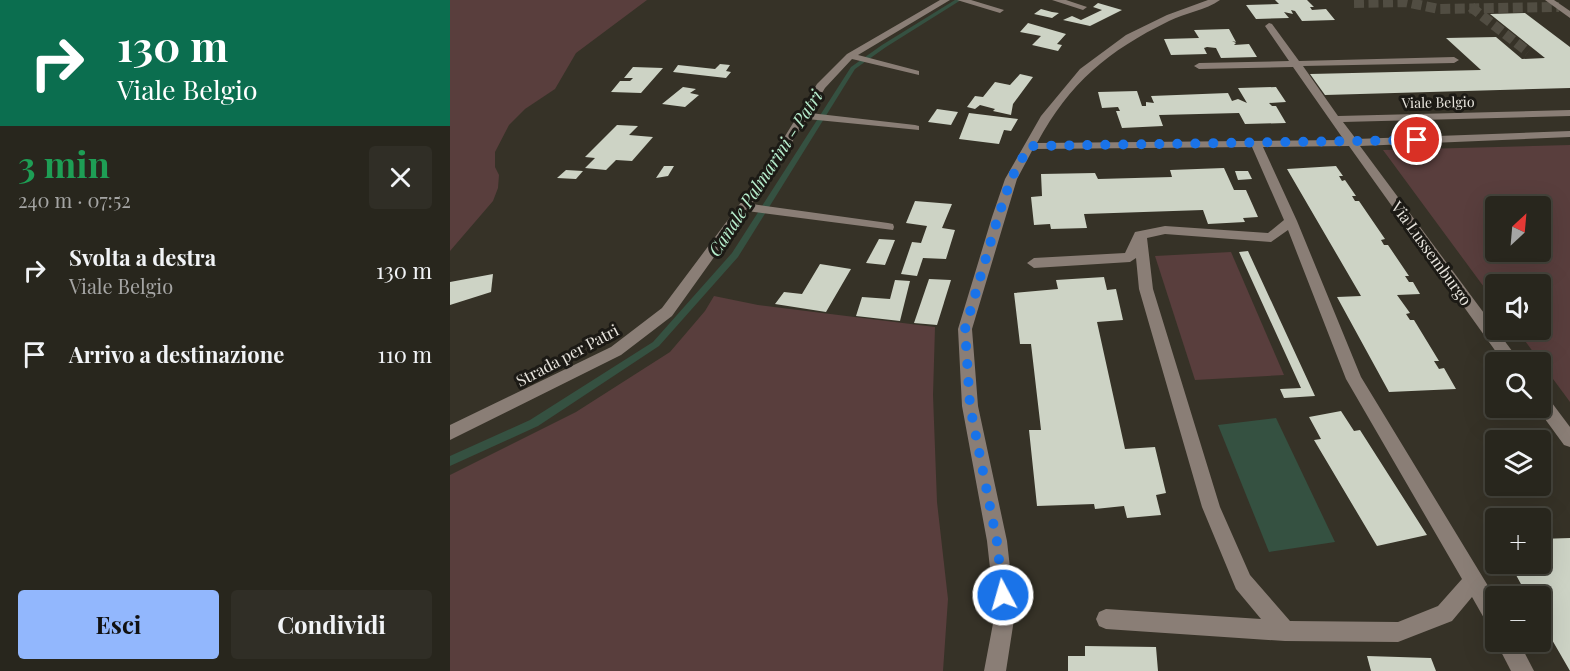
<!DOCTYPE html>
<html lang="it">
<head>
<meta charset="utf-8">
<style>
	:root { --surface:#28261d; --page:#302e26; --text:#f1f3f6; --muted:#a5a5a4; --line:#44433b; --accent:#92b7fd }
	body { margin:0; font-family:"Playfair Display",serif; background:var(--page); color:var(--text); height:100vh; display:flex; flex-direction:column; font-size:22px; white-space:nowrap }
	* { box-sizing:border-box; margin:0 }
	p { font-size:20px; color:var(--muted) }
	.icon { flex:none; width:33px; height:33px; fill:none; stroke:currentColor; stroke-width:2; stroke-linecap:round; stroke-linejoin:round }
	.map { position:relative; flex:1; overflow:hidden }
	.drawer { display:flex; flex-direction:column; background:var(--surface); width:450px }
	.drawer>* { flex:none }
	.hud { background:#0b6e4f; color:#fff; overflow:hidden }
	.needle { width:39px; rotate:26deg }
	.fabs { position:absolute; left:1035px; top:196px; display:grid; gap:12px }
	.fabs a { display:grid; place-items:center; width:66px; height:66px; border-radius:6px; background:var(--surface); box-shadow:0 6px 24px #0002,0 0 0 2px var(--line); font-size:30px }
	.pin { position:absolute; display:grid; place-items:center; width:51px; height:51px; color:#fff; margin:-26px; border:3px solid #fff; border-radius:50%; box-shadow:0 2px 6px #0007 }
	.me { position:absolute; width:66px; margin:-33px; rotate:354deg; stroke-linejoin:round; filter:drop-shadow(0 0 4px #0008) }
	.turn { display:flex; align-items:center; gap:21px; height:126px; padding:0 18px; font-size:27px }
	.turn .icon { width:78px; height:78px; stroke-width:2.5 }
	.turn b { display:block; font-size:42px; line-height:51px }
	.round { display:grid; place-items:center; flex:none; width:63px; height:63px; border-radius:6px; background:var(--page) }
	.summary { display:flex; align-items:center; justify-content:space-between; height:102px; padding:0 18px }
	h1 { font-size:36px; font-weight:700; line-height:45px; color:#1e9e55 }
	.button { display:flex; gap:12px; margin-top:auto; padding:12px 18px }
	.button a { flex:1; height:69px; border-radius:6px; background:var(--accent); color:#111; font-size:24px; font-weight:700; line-height:69px; text-align:center }
	.button a+a { background:var(--page); color:var(--text) }
	ul { padding:0; list-style:none }
	li { display:flex; align-items:center; gap:18px; height:84px; padding:0 18px }
	li div { flex:1 }
	li b { display:block; font-size:22px }
	li em { font-style:normal }
	main { display:flex; flex:1; min-height:0 }
	.map>svg:first-child { display:block }
	.green { fill:#593e3d; fill-rule:evenodd }
	.water { fill:#355141 }
	.lines { fill:none; stroke-linecap:round; stroke-linejoin:round }
	.stream { fill:#355141; fill-rule:evenodd }
	.building { fill:#cdd3c5 }
	.minor-tunnel { stroke:#514d42; stroke-width:10; stroke-dasharray:10 4.5; stroke-linecap:butt }
	.minor { fill:#8a7e76; fill-rule:evenodd }
	.route { stroke:#1a73e8; stroke-width:10; stroke-dasharray:0 18 }
	.labels { text-anchor:middle; dominant-baseline:central; stroke-width:6; stroke-linejoin:round; paint-order:stroke }
	.far-street-label { font-size:14px; fill:#e8e5de; stroke:#1c1a15 }
	.street-label { font-size:16px; fill:#e8e5de; stroke:#1c1a15 }
	.water-label { font-size:18px; font-style:italic; fill:#b6eecd; stroke:#1c1a15 }
</style>
</head>
<body>
<main>
<section class="drawer">
<div class="hud">
<div class="turn"><svg class="icon" aria-label="right" viewBox="0 0 24 24"><path d="M7 20v-9h11M14 6l5 5-5 5"/></svg><div><b>130 m</b>Viale Belgio</div></div>
</div>
<div class="summary"><div><h1>3 min</h1><p>240 m · 07:52</p></div><a class="round"><svg class="icon" aria-label="close" viewBox="0 0 24 24"><path d="M6 6l12 12M18 6L6 18"/></svg></a></div>
<ul>
<li><svg class="icon" aria-label="right" viewBox="0 0 24 24"><path d="M7 20v-9h11M14 6l5 5-5 5"/></svg><div><b>Svolta a destra</b><p>Viale Belgio</p></div><em>130 m</em></li>
<li><svg class="icon" aria-label="arrive" viewBox="0 0 24 24"><path d="M6 21V4h12l-3 4 3 4H6"/></svg><div><b>Arrivo a destinazione</b></div><em>110 m</em></li>
</ul>
<div class="button"><a>Esci</a><a>Condividi</a></div>
</section>
<div class="map">
<svg width="1120" height="671" viewBox="0 0 1120 671">
	<rect width="100%" height="100%" fill="#363227"/>
	<g class="green">
		<path d="M0,0H197L126,53L105,89L75,109L59,125L45,152V167L49,175L48,188L43,201L0,251Z"/>
		<path d="M1120,145V402L1067,330H1090V285H1046L1045,302L933,150ZM1046,207H1090V252H1046Z"/>
		<path d="M781,252L834,375L745,380L705,256Z"/>
		<path d="M264,296L308,305L485,327L483,395L487,502L498,599L493,671H0V475L126,412L220,352L255,311Z"/>
	</g>
	<path class="water" d="M826,418L885,542L819,552L768,425Z"/>
	<g class="lines">
		<path class="stream" d="M505,0H511L436,47L405,69L288,257L209,346L88,426L0,466V456L80,420L203,342L282,253L401,67L432,45Z"/>
	</g>
	<g class="building">
		<path d="M825,0H857L864,7H860L862,10L876,9L885,20L852,21L845,11L841,10L843,14L834,12L839,18L806,19L796,5L829,4Z"/>
		<path d="M648,3L672,10L640,26L613,20L622,16L631,20L652,10L643,7Z"/>
		<path d="M591,9L602,12L609,13L602,18L584,14Z"/>
		<path d="M1075,13L1120,47V88L875,95L860,74L1031,70L996,38L1046,37L1072,59L1095,58L1040,14Z"/>
		<path d="M578,23L616,34L607,44L612,45L608,51L582,45L591,36L570,32Z"/>
		<path d="M779,29L786,42L782,41L786,43L784,45L799,44L807,57L771,58L766,48L757,47L754,48L757,54L721,55L714,39L749,38L744,30Z"/>
		<path d="M270,64L280,65L276,71L281,72L276,78L223,72L228,65L265,69Z"/>
		<path d="M183,67L213,68L191,93L161,92L170,81H180L183,78H174Z"/>
		<path d="M570,74L583,77L563,104L561,115L543,111L545,109L530,105L525,109L517,107L525,96L533,97L545,82L560,85Z"/>
		<path d="M233,87L246,89L240,93L249,95L235,107L212,104Z"/>
		<path d="M826,87L836,102L819,103L822,106H826L836,123L795,124L789,113L709,115L713,126L672,128L666,111H670L668,107L652,108L648,92L687,91L692,106H696V102L704,103L701,96L778,93L782,101L788,99L797,103L788,88Z"/>
		<path d="M487,109L508,112L501,125L478,122Z"/>
		<path d="M519,113L568,119L561,131L554,130L549,144L509,139Z"/>
		<path d="M167,125L188,126L179,135L203,137L182,161L166,160L156,170L135,168L145,158L135,157Z"/>
		<path d="M214,166H224L218,176L206,178Z"/>
		<path d="M886,166L893,176H889L892,181L895,180L906,196H902L905,201H909L935,239L931,240L934,245H938L959,276H955L959,282H963L970,294L947,295L960,313L956,314L960,320H964L989,361H984L989,369L994,368L1006,389L939,392L887,297L911,296L837,169Z"/>
		<path d="M774,168L784,190H796L808,217L793,218L795,222L758,224L753,210L634,214L637,228L601,229L600,224L584,225L581,197L592,196L591,174L645,173L648,179L722,177L720,170Z"/>
		<path d="M116,170L133,171L126,179L107,178Z"/>
		<path d="M785,171H798L802,179L788,180Z"/>
		<path d="M465,201L502,204L492,228L505,230L496,259L473,258L467,276L451,274L462,242L471,243L477,226L456,223Z"/>
		<path d="M429,239L445,240L435,265L416,263Z"/>
		<path d="M798,251L865,396L834,398L830,389L851,388L789,252Z"/>
		<path d="M370,264L401,269L376,312L325,304L334,292L352,294Z"/>
		<path d="M43,274L41,292L0,305V282Z"/>
		<path d="M654,277L657,290L666,289L673,320L647,322L675,449L705,447L716,493L706,495L711,515L677,518L674,506L645,509L644,504L587,506L579,430H591L581,344H570L564,293L608,289L606,280Z"/>
		<path d="M479,279L501,280L487,325L464,323Z"/>
		<path d="M445,280L460,281L450,321L406,316L412,297L440,299Z"/>
		<path d="M891,411L904,431L910,430L977,535L927,546L864,440L871,439L859,417Z"/>
		<path d="M1120,538V671L1090,619V597H1078L1060,564H1090V539Z"/>
		<path d="M635,646L706,647L708,671H618V656H635Z"/>
		<path d="M917,656L981,658L986,671H921Z"/>
	</g>
	<g class="lines">
		<g class="minor-tunnel">
			<path d="M904,3L955,2L989,9L1109,7"/>
			<path d="M1021,7L1078,52"/>
		</g>
		<g class="minor">
			<path d="M490,0H500L408,55L469,71V75L402,59L375,88L360,113L465,125L469,126V130L357,119L302,204L438,223L443,224L444,227L443,230L297,211L222,316L171,355L0,440V425L161,347L212,308L310,177L367,84L397,54Z"/>
			<path d="M507,0H521L554,10L550,13Z"/>
			<path d="M602,0H616L637,7L633,10Z"/>
			<path d="M758,0H770C756,10 735,13 719,21C658,51 620,82 587,143L894,140L843,67L749,69L744,66L749,63L839,61L815,26L819,23L822,24L849,61L1004,57L1009,60L1004,63L853,66L888,116L1120,110V116L893,122L906,139L1120,131V137L910,146L1071,363H1054L899,146L813,147L847,221L911,377L1046,599V630L1039,627L1022,597L1002,621L948,642L835,641L656,629L649,626L646,619L649,612L656,609L811,619L786,589L752,507L689,289L686,258L680,262L584,268L577,263L584,258L675,253L685,232L715,226L818,233L834,220L802,147L583,149L567,179L522,329L528,406L557,541L565,613L556,671H534L545,613L537,541L512,406L508,329L542,217L555,179L591,116L630,69L676,35L717,15ZM838,230L896,379L1012,579L988,606L948,622L840,621L800,575L770,507L703,289L697,238L715,234L821,242Z"/>
			<path d="M1095,0H1104L1120,11V18Z"/>
			<path d="M1090,393L1096,395L1120,427V447L1114,445L1087,408H1090Z"/>
			<path d="M1046,642H1069L1084,671H1061Z"/>
		</g>
	</g>
	<g class="lines">
		<path class="route" d="M553,595L547,542L520,406L515,329L548,217L561,179L579,146L967,140"/>
	</g>
	<g class="labels">
		<g class="far-street-label">
			<text transform="translate(988 102) rotate(-1)">Viale Belgio</text>
		</g>
		<g class="street-label">
			<text transform="translate(982 253) rotate(54)">Via Lussemburgo</text>
			<text transform="translate(117 355) rotate(-28)">Strada per Patri</text>
		</g>
		<g class="water-label">
			<text transform="translate(315 173) rotate(-57)">Canale Palmarini - Patri</text>
		</g>
	</g>
</svg>
<div class="fabs">
<a><svg class="needle" viewBox="-14 -14 28 28"><path d="M0-13l5 13h-10z" fill="#e53935"/><path d="M0 13l5-13h-10z" fill="#a5a5a4"/></svg></a>
<a><svg class="icon" aria-label="sound" viewBox="0 0 24 24"><path d="M4 9h4l5-4v14l-5-4H4zM17 9q2 3 0 6"/></svg></a>
<a><svg class="icon" aria-label="search" viewBox="0 0 24 24"><circle cx="10" cy="10" r="6"/><path d="M15 15l6 6"/></svg></a>
<a><svg class="icon" aria-label="layers" viewBox="0 0 24 24"><path d="M12 4l9 5-9 5-9-5zM3 14l9 5 9-5"/></svg></a>
<a>+</a>
<a>−</a>
</div>
<div class="pin" style="left:967px;top:140px;background:#d93025"><svg class="icon" aria-label="arrive" viewBox="0 0 24 24"><path d="M6 21V4h12l-3 4 3 4H6"/></svg></div>
<svg class="me" style="left:553px;top:595px" viewBox="-20 -20 40 40"><circle r="17" fill="#1a73e8" stroke="#fff" stroke-width="3"/><path d="M0-11L8 9 0 5-8 9z" fill="#fff"/></svg>
</div>
</main>
</body>
</html>
